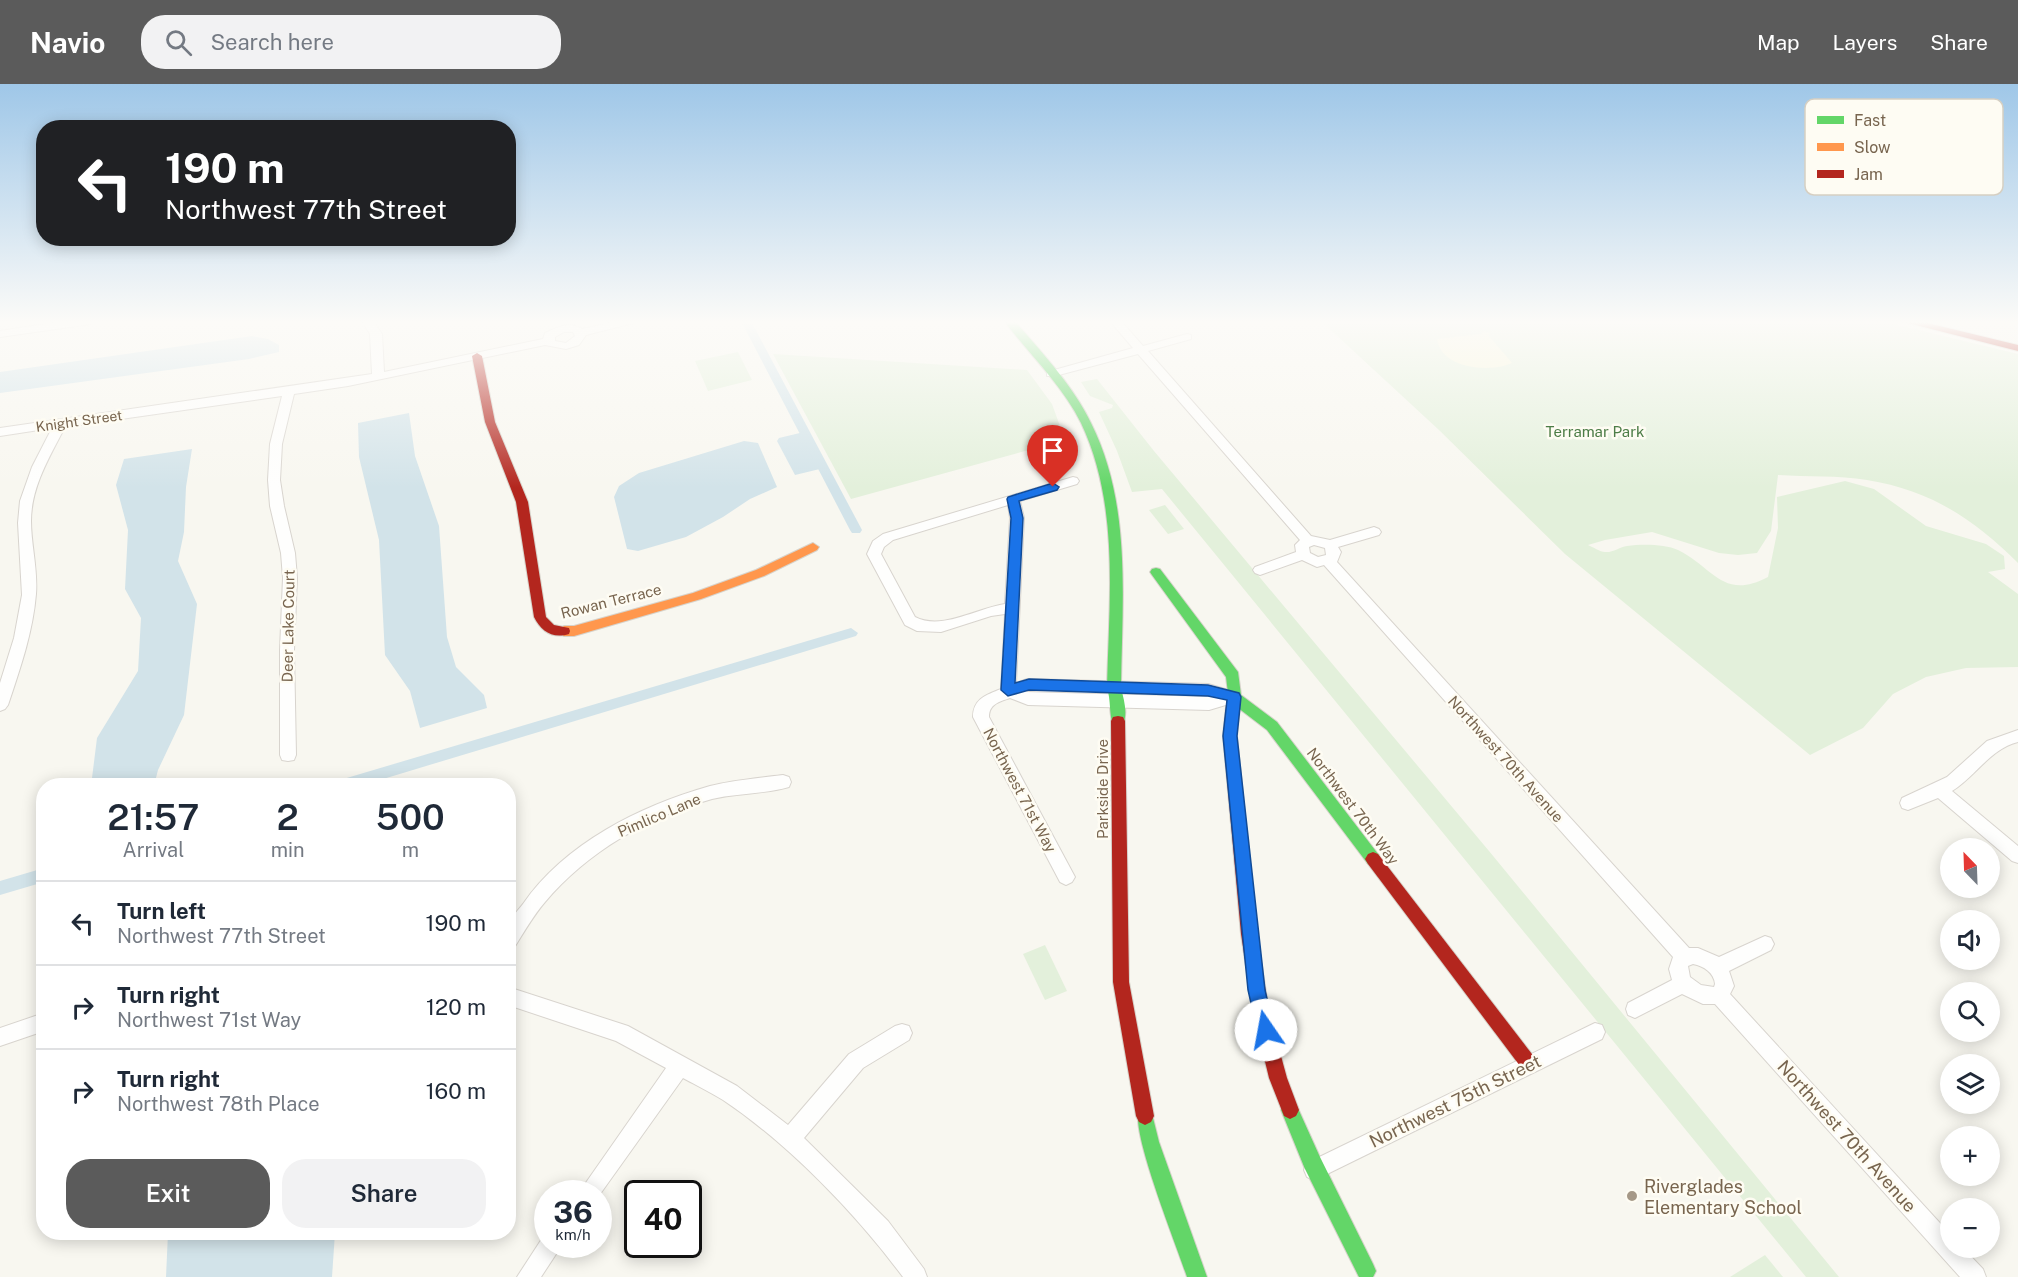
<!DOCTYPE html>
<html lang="en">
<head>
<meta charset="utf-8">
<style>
	:root { --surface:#fff; --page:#f2f2f3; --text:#1f2937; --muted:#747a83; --line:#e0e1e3; --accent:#5b5b5b }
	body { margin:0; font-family:"Public Sans",sans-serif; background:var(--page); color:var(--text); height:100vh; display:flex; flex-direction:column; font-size:22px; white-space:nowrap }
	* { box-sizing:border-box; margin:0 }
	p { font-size:20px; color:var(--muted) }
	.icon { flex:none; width:33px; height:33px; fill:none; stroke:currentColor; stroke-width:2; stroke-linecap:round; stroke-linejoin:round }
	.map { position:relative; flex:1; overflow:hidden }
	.side { position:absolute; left:36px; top:694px; width:480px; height:462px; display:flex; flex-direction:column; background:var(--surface); border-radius:24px; box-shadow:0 3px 15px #0003 }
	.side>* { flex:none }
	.hud { position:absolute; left:36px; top:36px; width:480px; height:126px; border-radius:24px; box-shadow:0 3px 15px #0003; background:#202124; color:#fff; overflow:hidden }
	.needle { width:39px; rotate:337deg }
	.buttons { position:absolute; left:1940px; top:754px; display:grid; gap:12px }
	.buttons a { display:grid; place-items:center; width:60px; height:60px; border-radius:50%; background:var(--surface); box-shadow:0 3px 15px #0003; font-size:30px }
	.speed { position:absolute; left:534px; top:1096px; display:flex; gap:12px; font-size:30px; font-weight:700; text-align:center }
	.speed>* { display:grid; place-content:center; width:78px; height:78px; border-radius:50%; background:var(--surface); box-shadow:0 3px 15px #0003; line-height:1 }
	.speed small { font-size:15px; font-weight:400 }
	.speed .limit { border:3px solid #111; border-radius:9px; background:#fff; color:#111 }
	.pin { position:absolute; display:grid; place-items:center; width:51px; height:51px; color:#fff; margin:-62px -26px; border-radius:50% 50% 50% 0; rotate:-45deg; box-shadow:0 0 6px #0007 }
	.pin .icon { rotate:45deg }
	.me { position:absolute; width:66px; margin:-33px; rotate:348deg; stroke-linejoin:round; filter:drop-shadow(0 0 4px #0008) }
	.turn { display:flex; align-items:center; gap:21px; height:126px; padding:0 30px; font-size:27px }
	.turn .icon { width:78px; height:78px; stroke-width:2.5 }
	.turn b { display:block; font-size:42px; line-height:51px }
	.eta { display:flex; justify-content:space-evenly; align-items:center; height:102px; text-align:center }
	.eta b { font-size:36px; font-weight:600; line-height:42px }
	.action { display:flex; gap:12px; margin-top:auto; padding:12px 30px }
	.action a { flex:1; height:69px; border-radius:24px; background:var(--accent); color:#fff; font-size:24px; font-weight:600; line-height:69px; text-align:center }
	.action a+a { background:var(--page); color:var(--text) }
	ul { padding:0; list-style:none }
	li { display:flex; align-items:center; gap:18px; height:84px; padding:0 30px; border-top:2px solid var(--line) }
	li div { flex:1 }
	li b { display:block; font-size:22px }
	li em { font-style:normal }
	header { display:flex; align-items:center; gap:36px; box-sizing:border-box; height:84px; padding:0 30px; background:var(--accent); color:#fff }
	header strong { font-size:28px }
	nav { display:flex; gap:33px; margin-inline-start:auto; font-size:21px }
	.search { width:420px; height:54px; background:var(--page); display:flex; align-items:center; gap:15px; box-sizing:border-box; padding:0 21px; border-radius:24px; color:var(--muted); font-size:22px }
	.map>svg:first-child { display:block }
	.green { fill:#e3f0db }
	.sand { fill:#f9f7db }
	.water { fill:#d2e3e9 }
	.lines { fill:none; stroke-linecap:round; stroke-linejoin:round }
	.canal { fill:#d2e3e9; fill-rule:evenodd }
	.street-casing { stroke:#d8d4ce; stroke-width:2 }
	.fast-casing { stroke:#d7d3cb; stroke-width:2 }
	.slow-casing { stroke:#d7d3cb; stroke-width:2 }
	.jam-casing { stroke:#d7d3cb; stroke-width:2 }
	.street { fill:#fefefd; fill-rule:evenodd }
	.fast { fill:#63d668; fill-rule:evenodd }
	.slow { fill:#ff974d; fill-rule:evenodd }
	.jam { fill:#b3261e; fill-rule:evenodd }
	.route { fill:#1a73e8; stroke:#114b97; stroke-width:1.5 }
	.poi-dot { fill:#a59887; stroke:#fefcf3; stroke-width:2 }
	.labels { text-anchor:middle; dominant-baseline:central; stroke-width:5; stroke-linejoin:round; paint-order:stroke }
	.far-street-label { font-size:14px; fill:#78654f; stroke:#fefcf3 }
	.park-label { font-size:15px; fill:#4d7d47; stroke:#fefcf3 }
	.street-label { font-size:15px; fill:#78654f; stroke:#fefcf3 }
	.near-street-label { font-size:18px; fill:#78654f; stroke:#fefcf3 }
	.near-poi-label { font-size:18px; fill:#78654f; stroke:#fefcf3; text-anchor:start }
	.key { fill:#fefcf3; stroke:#d6cfc2; stroke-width:1.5 }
	.key-label { font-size:16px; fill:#78654f }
</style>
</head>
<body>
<header>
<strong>Navio</strong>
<div class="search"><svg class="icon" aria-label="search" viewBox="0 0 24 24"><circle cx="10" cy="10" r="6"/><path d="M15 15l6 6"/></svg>Search here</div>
<nav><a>Map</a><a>Layers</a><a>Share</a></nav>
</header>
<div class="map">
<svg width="2018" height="1193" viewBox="0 0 2018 1193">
	<rect width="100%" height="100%" fill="#f8f7f0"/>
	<g class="green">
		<path d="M1321,237H1881L2018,270V479C1974,435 1930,406 1867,396C1838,391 1807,393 1778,391L1771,447L1757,469L1738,471L1719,469L1652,448L1605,456L1588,461C1593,463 1600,468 1605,468C1612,469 1620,463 1627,462C1642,460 1665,460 1678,466C1713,483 1723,517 1768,493L1778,444L1777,413L1845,397L1874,405L1926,442L1986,460L2004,472L2005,485L1988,488L2018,510V583L1966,584L1926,593L1893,610L1863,644L1810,671L1565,470L1439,346Z"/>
		<path d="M738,268L752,296L708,307L695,277Z"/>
		<path d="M773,270L1027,286L1052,320L1065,356L851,415Z"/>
		<path d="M1097,295L1154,367L1489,767L1839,1193H1806L1162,405L1132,408L1117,367L1099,328L1112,324L1113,321L1090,312L1081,298Z"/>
		<path d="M1165,421L1184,445L1168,450L1149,426Z"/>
		<path d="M1045,861L1067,907L1045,916L1023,870Z"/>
		<path d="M1765,1171L1783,1193H1730Z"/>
	</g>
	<path class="sand" d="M1484,247L1490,249L1489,252L1512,279C1490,289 1441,285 1437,255L1481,250Z"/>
	<g class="water">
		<path d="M252,252L268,255L279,261V268L249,275L0,309V288Z"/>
		<path d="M409,329L415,372L439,442L447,553L456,583L484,611L487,624L420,644L410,607L385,571L379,456L359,373L358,339Z"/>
		<path d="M804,348L824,384L795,391L777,357L779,354Z"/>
		<path d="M744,357L758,359L777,403L750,415L723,433L686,453L638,467L627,465L614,413L619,402L639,389Z"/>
		<path d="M192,365L186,403L184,448L178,477L197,520L184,631L158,686L154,702H91L97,654L138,587L141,534L125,505L128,446L116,401L124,375Z"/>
		<path d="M168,1149H335L332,1193H166Z"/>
	</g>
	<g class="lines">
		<g class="canal">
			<path d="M741,237H751L862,446L860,449H852L850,446Z"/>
			<path d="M851,544L858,549L856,552L360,702H333L335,698L340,696Z"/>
			<path d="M44,784V798L0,811V797Z"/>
		</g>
		<defs>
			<g id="street">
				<path d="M65,237H96L91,240L0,253V247Z"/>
				<path d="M362,237H373L382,250L384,288L543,255L545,249C557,243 571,237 582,245L619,237H641L586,251L579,261L566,265L545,261L348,302L294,310L282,360L280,396L284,422L295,469L297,494L294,566L296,671L294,676L288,677L282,676L280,671V566L283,494L281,469L270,422L268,396L270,360L282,312L65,343C50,372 31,403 31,437C31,461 38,485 36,510C33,548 20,585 8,621L5,625L0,627V599L14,554L22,511L18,439L20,417L32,383L52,344L0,352V344L372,290L370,250ZM564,248H573L575,252L566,259L555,257V253Z"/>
				<path d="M1110,237H1121L1143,262L1187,250L1191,251V255L1148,267L1311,452L1330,456L1374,443L1379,445L1381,448L1379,451L1338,463L1341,468L1337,478L1689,864H1698L1719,873L1765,852L1771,854L1774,860L1771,866L1729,887L1734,902L1730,910L1950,1150V1164H1963L1983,1185L1986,1193H1960L1715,920H1703L1682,910L1635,934L1628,931L1626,925L1628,919L1672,896L1669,885L1673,873L1324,481L1317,483L1302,476L1260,491L1255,489L1253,486L1255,483L1296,468L1295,461L1300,456L1138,270L1055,292H1047V288L1133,264ZM1314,461L1325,464L1326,471L1318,473L1310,469L1309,463ZM1693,880C1704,882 1714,889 1715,900L1714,903L1701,901L1690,893L1688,882Z"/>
				<path d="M1073,393L1077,394L1079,397L1077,400L1020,417L1024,434L1016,599L1027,595L1208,600L1239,609L1242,613L1239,617L1209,626L1028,621L1010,614C999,618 989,620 989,633L1075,793L1072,798L1066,801L1060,798L973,633C973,615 986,611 1001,605L1005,530L991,532L941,548L917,547L905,541L867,470L873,457L883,450ZM1008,421L1010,434L1005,520C977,524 942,547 915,533L881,470L884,463L893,456ZM1028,607L1208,612L1212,613L1026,608Z"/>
				<path d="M2018,646V658C1990,665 1976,692 1952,707L2018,762V779L2012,777L1938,714L1908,726L1902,724L1900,719L1902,714L1947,693L1987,657Z"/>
				<path d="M783,691L789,693L791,698L789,703C766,710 736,709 712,715C649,732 587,768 545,818C533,832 524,848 514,864L508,866C508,859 507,850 508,843C510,835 518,826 523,820C565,759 640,722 710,702C734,696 758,694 783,691Z"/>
				<path d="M508,903L628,942L737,1002L788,1041L849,970L895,942L902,940L909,942L912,949L909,956L863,984L804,1054L888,1137L924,1185L927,1193H903C856,1130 789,1060 723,1016C710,1008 696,1001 683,994L598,1113V1110H578L666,984L616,957L508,921Z"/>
				<path d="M44,929V947L0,962V944Z"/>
				<path d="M1595,939L1602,941L1605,948L1602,955L1321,1093L1314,1096L1307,1093L1304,1086L1307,1079Z"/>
				<path d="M548,1152V1161H562L541,1193H517L543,1153Z"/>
			</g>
			<g id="fast">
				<path d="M1004,237H1015C1042,269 1073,301 1091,339C1132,421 1122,516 1121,604C1124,616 1128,629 1123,641H1113C1109,630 1111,616 1107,604C1109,516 1120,421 1081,339C1062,301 1030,271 1004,237Z"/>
				<path d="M1156,484L1160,485L1238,588L1241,611L1277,638L1378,770L1381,775L1378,780L1373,782L1368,780L1267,646L1229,617L1226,593L1152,491L1150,488L1152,485Z"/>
				<path d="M1290,1017L1296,1020L1319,1071L1373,1180L1376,1187L1373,1193H1359L1305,1085L1281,1026L1284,1020Z"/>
				<path d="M1145,1023L1151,1026L1159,1058L1207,1193H1187C1178,1165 1130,1047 1139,1026Z"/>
			</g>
			<path id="slow" d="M813,459L819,463L817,466L764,492L701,515L574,552H564L558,547L564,542H574L693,509L756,486Z"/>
			<g id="jam">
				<path d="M1900,237H1919L2018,261V267Z"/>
				<path d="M477,269L482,272L495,338L528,418L546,533L554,541L569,544L570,547L569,550C552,555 541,547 534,533L516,418L485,338L472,272Z"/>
				<path d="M1234,608L1239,609L1241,613L1237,652L1257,850L1269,928L1287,994L1299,1026L1296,1032L1290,1035L1284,1032L1269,994L1253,928L1241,850L1223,652L1227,613L1229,609Z"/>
				<path d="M1118,632L1123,633L1125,637L1129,898L1154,1032L1151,1038L1145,1041L1139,1038L1136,1032L1113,898L1111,637L1113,633Z"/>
				<path d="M1373,768L1378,770L1535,974L1538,980L1535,986L1529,989L1523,986L1368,780L1365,775L1368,770Z"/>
			</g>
		</defs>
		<use href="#street" class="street-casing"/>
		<use href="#fast" class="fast-casing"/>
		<use href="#slow" class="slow-casing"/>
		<use href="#jam" class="jam-casing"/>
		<use href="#street" class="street"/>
		<use href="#fast" class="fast"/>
		<use href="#slow" class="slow"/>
		<use href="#jam" class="jam"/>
	</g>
	<linearGradient id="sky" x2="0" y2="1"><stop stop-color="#9fc7e8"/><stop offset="0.59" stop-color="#fcfbf8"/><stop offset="1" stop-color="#fcfbf8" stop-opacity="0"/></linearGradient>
	<rect width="2018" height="404" fill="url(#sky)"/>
	<path class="route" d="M1053,399L1059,403L1057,406L1019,417L1023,434L1015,599L1029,595L1208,601L1239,609L1241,613L1237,652L1265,906L1274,946L1272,952L1266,954L1259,952L1257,946L1248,906L1223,652L1227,616L1208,612L1029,606L1008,612L1001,606L1011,434L1007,415L1008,413Z"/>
	<circle class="poi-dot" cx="1632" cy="1112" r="6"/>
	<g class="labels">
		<g class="far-street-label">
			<text transform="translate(79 337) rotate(-8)">Knight Street</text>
		</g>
		<g class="park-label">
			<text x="1595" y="347">Terramar Park</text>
		</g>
		<g class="street-label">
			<text transform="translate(611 517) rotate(-14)">Rowan Terrace</text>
			<text transform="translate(288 542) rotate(-89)">Deer Lake Court</text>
			<text transform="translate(1506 675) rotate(48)">Northwest 70th Avenue</text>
			<text transform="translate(1102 705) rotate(-90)">Parkside Drive</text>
			<text transform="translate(1020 706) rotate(62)">Northwest 71st Way</text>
			<text transform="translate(1353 722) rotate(53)">Northwest 70th Way</text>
			<text transform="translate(659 731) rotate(-23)">Pimlico Lane</text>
		</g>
		<g class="near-street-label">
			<text transform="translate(1455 1017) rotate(-26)">Northwest 75th Street</text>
			<text transform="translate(1847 1052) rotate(48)">Northwest 70th Avenue</text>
		</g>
		<g class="near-poi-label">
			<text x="1644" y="1102">Riverglades<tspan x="1644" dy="21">Elementary School</tspan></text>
		</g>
	</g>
	<rect x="1805" y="15" width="198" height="96" rx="9" class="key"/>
	<rect x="1817" y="32" width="27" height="8" fill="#63d668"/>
	<rect x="1817" y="59" width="27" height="8" fill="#ff974d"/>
	<rect x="1817" y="86" width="27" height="8" fill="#b3261e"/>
	<g class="key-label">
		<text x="1854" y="42">Fast</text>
		<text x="1854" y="69">Slow</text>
		<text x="1854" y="96">Jam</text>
	</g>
</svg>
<div class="buttons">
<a><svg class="needle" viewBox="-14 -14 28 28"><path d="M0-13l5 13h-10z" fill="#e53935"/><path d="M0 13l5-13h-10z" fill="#747a83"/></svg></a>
<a><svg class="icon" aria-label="sound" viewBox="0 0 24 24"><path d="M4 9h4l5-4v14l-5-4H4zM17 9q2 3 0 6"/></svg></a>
<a><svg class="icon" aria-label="search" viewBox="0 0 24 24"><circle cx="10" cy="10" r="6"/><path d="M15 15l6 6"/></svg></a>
<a><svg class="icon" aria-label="layers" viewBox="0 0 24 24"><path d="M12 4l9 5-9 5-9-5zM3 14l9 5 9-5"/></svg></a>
<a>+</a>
<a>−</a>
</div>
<div class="speed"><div>36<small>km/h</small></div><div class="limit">40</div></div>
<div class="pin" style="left:1053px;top:403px;background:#d93025"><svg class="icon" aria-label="arrive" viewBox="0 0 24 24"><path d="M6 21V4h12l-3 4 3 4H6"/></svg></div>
<svg class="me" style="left:1266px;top:946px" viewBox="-20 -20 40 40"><circle r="19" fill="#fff"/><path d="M0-13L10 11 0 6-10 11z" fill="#1a73e8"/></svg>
<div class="hud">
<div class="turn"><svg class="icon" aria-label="left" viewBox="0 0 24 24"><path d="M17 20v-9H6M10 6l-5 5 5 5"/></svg><div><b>190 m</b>Northwest 77th Street</div></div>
</div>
<section class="side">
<div class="eta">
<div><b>21:57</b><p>Arrival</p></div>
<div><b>2</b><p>min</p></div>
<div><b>500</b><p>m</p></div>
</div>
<ul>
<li><svg class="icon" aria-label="left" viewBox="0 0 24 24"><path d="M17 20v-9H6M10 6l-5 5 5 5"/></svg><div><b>Turn left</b><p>Northwest 77th Street</p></div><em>190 m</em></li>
<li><svg class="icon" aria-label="right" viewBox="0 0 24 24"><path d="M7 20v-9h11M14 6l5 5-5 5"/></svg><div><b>Turn right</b><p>Northwest 71st Way</p></div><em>120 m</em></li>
<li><svg class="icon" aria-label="right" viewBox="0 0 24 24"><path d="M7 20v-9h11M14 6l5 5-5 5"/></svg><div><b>Turn right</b><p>Northwest 78th Place</p></div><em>160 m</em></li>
</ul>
<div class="action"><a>Exit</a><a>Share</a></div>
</section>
</div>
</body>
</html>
